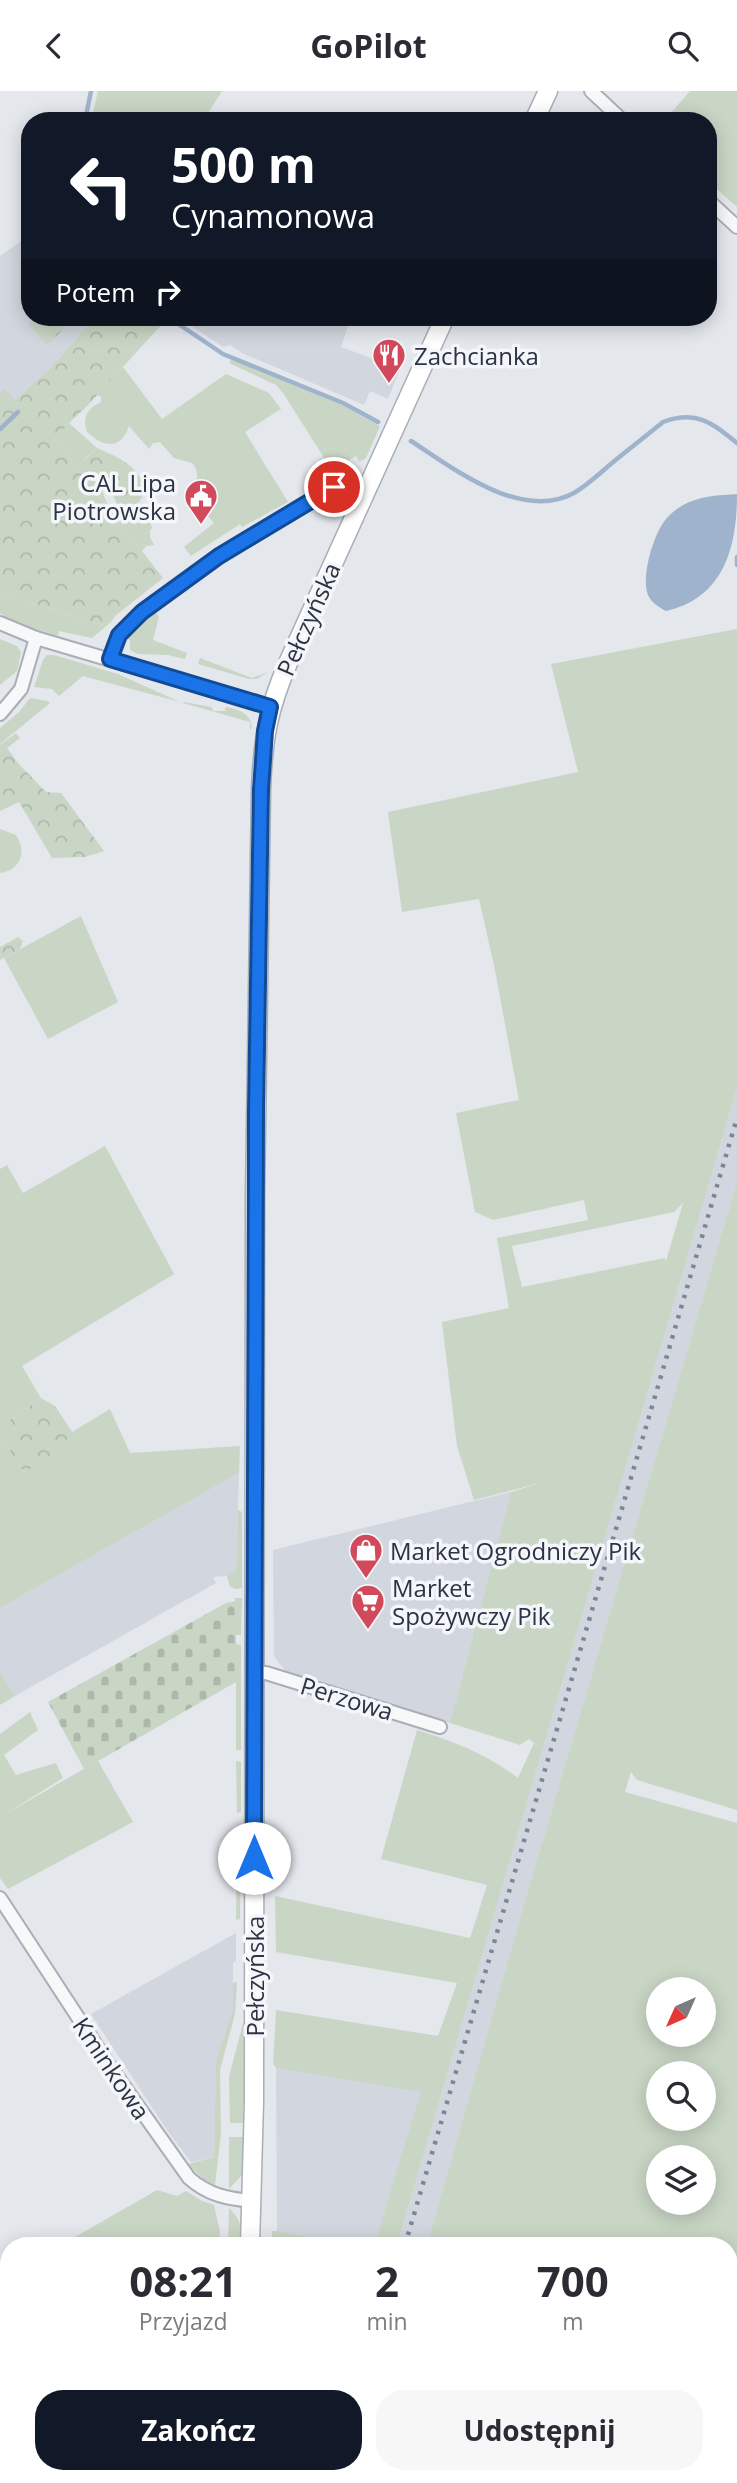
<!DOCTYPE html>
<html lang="pl">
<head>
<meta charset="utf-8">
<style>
	:root { --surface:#fff; --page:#f7f7f7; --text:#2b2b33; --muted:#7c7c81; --accent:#111827 }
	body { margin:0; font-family:"Open Sans",sans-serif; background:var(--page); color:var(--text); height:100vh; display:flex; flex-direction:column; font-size:26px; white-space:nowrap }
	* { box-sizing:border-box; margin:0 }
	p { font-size:23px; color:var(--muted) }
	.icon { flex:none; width:38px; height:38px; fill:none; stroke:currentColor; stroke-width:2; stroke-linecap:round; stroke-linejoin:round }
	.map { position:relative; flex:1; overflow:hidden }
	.drawer { position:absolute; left:0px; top:2146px; width:738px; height:247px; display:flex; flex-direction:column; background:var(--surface); border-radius:28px 28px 0 0; box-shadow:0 4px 18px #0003 }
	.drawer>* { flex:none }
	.guide { position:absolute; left:21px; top:21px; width:696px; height:214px; border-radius:28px; box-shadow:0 4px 18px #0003; background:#111827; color:#fff; overflow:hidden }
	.needle { width:46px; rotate:225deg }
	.fabs { position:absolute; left:646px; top:1886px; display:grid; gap:14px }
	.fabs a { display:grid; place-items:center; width:70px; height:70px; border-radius:50%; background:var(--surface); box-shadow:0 4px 18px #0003; font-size:35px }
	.pin { position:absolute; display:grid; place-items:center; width:60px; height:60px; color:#fff; margin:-30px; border:4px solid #fff; border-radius:50%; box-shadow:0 2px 7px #0007 }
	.me { position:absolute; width:77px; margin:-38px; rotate:0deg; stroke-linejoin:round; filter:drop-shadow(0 0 5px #0008) }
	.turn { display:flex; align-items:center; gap:24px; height:147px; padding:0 35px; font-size:32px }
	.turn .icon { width:91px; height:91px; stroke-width:2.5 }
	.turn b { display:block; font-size:49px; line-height:60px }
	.then { display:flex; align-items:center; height:66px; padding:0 35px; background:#0003; gap:14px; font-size:26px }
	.eta { display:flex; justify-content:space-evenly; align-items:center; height:119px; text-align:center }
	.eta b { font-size:42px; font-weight:700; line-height:49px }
	.button { display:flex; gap:14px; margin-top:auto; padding:14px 35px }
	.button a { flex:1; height:80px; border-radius:28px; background:var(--accent); color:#fff; font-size:28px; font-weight:700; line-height:80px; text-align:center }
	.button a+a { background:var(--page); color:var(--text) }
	header { display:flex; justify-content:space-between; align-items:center; height:91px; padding:0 35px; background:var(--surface); font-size:32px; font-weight:700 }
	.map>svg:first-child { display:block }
	.built { fill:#d2d6de }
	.grass { fill:#c9d6c5; fill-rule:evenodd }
	.forest { fill:url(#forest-crowns) }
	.cemetery { fill:url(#cemetery-stones) }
	.water { fill:#9fb4cc }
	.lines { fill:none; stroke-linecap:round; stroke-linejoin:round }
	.stream { stroke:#9fb4cc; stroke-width:4.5 }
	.street-casing { stroke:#a9aeb7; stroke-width:16 }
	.secondary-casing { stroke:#a9aeb7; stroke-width:21 }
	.street { stroke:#f7f8fa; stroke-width:12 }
	.secondary { stroke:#fff; stroke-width:18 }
	.rail { stroke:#7d8696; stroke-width:4.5; stroke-dasharray:3.5 7; stroke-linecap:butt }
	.route-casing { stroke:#114b97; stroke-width:18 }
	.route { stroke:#1a73e8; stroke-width:12 }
	.labels { text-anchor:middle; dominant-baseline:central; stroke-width:7; stroke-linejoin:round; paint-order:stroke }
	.poi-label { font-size:24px; fill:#2b3445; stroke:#f4f6f9; text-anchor:start }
	.street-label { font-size:24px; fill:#2b3445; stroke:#f4f6f9 }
</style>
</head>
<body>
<header><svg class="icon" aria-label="back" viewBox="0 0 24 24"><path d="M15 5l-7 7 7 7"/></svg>GoPilot<svg class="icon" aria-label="search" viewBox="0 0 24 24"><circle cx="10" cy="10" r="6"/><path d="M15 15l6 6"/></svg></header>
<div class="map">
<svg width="737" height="2392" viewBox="0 0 737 2392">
	<defs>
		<pattern id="forest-crowns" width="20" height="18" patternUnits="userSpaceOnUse" patternTransform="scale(1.75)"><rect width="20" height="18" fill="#c9d6c5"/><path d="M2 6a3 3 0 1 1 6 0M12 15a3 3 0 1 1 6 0" fill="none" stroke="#adb8ab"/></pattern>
		<pattern id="cemetery-stones" width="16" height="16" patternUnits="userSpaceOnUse" patternTransform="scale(1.75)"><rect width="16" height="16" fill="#c9d6c5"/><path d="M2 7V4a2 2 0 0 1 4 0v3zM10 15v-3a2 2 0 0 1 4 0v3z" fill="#adb8ab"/></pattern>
	</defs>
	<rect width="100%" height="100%" fill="#e4e7ec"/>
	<g class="built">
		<path d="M30,144V226H96L51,276L0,323V165Z"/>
		<path d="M178,226H351L341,256L400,278L388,308L370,300L364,314L242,262L230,254L223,256Z"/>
		<path d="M737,997V1091L522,1820L427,2154H397Z"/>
		<path d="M239,1382L236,1480L227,1485L213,1486L216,1492L15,1605L0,1581V1517Z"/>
		<path d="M511,1401L450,1632L286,1581L274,1565L273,1459Z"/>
		<path d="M236,1842V1870L233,1872V1918L216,1969L214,2066L191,2071L167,2039L91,1923Z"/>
		<path d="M276,1977L422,2001L374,2154H354L277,2140Z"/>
		<path d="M329,2384H363L361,2392H326Z"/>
	</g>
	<g class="grass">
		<path d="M98,0H222L203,30H91Z"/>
		<path d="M690,0H737V116L709,91V30H664Z"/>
		<path d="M232,267L340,313L380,335L366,367L359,371L356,365L339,375L343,381L335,384L283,302L276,294L229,272Z"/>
		<path d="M123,276L162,328L226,283L269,302L281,318L245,341L288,411L242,436L240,433L191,465L184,456L214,432L188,402L187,397L191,395H194C199,388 198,379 192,372L174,367L160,351L153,352L149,358L129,335C121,359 104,357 87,341C82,327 87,317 101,311V306L97,304Z"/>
		<path d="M5,298L16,310L0,323V302Z"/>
		<path d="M69,332L97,357L84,369L96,389L104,391C98,404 112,423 125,428L138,420L147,422L152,437L150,439V446L154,454L146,455L142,460L54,347Z"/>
		<path d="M0,503L103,534L111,531L92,547L59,540L58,545L18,533L0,522Z"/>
		<path d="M155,520L159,526L153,549L187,562L185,568L168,564L138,563L130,559V549L126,547L128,544Z"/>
		<path d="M737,538V997L397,2154H374L421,2001L276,1977L273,1973L276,1919L438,1945L457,1892L276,1861L275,1805L470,1847L487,1794L381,1768L417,1639C451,1649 490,1665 518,1687L534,1652L529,1648L520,1654L450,1632L511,1401L540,1392L474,1409L457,1355L442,1231L509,1217L497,1147L588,1129L584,1109L493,1129L475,1121L456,1022L519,1009L495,879L479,808L402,821L388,721L578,681L551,573ZM683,1112L666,1170L665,1167L522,1196L512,1155L674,1121Z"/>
		<path d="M0,548L17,555L21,561L17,580L0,594Z"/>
		<path d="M47,564H54L118,583L180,611L83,585L59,605L52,598L34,596L43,569Z"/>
		<path d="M200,567L252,587L268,581L257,588H249L198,573Z"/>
		<path d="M30,607L47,610L50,612L0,653V637L19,621Z"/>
		<path d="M184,611L212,616L213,620H225L226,616C239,618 251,623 252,637L250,638V631L183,612Z"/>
		<path d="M0,738L16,744C27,760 21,779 0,782Z"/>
		<path d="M81,825L118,911L48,948L4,867Z"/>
		<path d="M105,1055L174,1183L22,1275L41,1307L0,1336V1078L7,1074L23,1102Z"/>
		<path d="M737,1091V1719L637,1689L631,1681L625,1701L737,1732V2392H361L363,2384H730V2154H427L522,1820ZM658,1899H704V1944H658ZM658,1983H704V2028H658ZM658,2067H704V2112H658Z"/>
		<path d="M110,1318L130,1362L240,1355L239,1382L0,1517V1345L24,1381L76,1347L72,1341Z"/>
		<path d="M238,1419L242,1421V1497L236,1498L230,1496L227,1485L236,1480Z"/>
		<path d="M235,1507H242L241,1544H236Z"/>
		<path d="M236,1553L241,1554V1659H236Z"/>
		<path d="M0,1581L15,1605L0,1614Z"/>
		<path d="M30,1621L38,1639L4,1664L16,1684L56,1672L63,1687L5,1723L98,1670L133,1731L8,1798L0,1787V1643Z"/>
		<path d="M236,1670L241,1671V1721L237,1722Z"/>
		<path d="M237,1735H241L240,1828L236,1829Z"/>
		<path d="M237,1891L235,1923L220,1979L221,2043L215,2094L204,2089L188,2073L214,2066L216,1969L233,1918V1892Z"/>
		<path d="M243,1932H246L243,2032H230L229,1986Z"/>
		<path d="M229,2046H243V2083L229,2098Z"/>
		<path d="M157,2099L177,2105L186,2100L202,2110L214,2114L220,2140L219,2154L65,2153L66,2148L75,2146Z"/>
		<path d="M229,2117C241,2129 242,2137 242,2154H228Z"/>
		<path d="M272,2140H277L354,2154H272Z"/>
		<path d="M247,2384H329L326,2392H251Z"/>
	</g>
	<g class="forest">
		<path d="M35,226H63L62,228L68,234L47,254L29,234Z"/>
		<path d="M96,226H160L165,230L89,313L54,347L163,487L115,525L111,531L103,534L0,503V323L51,276Z"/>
		<path d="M97,357C120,367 137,374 146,399L144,400C141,412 133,422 119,416L114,407L115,398C108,388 95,392 86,383L84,370Z"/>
		<path d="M16,642L20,647L7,657L18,672L46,701L61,702L104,760L85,766L52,767L19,711L0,720V654Z"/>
		<path d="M18,846L23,850L20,858L0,869V856Z"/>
		<path d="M41,1307L55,1315L76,1347L61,1360L24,1381L0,1345V1336Z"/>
		<path d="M9,2167V2193L0,2198V2172Z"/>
		<path d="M223,2384H247L251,2392H221Z"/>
	</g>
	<path class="cemetery" d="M236,1510V1591L84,1678L48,1611L226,1512Z"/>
	<path class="water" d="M737,403C737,456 724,507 666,520C658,516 649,510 647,501C642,482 654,442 666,428C670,423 678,417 683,414C700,405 719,404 737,403Z"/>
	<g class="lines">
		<g class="stream">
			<path d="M85,30L91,0"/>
			<path d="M168,226L223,263L343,312L378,331"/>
			<path d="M0,338L18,321"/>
			<path d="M411,350C453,377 521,431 574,402C588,394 600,382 612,372C629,358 646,345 663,331C696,319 711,331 737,352"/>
			<path d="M737,466V474"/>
			<path d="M0,2325L9,2363"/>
			<path d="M11,2384L12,2392"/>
		</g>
		<defs>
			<g id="street">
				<path d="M591,0L623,30"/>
				<path d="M709,110L737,136"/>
				<path d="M0,532L36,547L270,616"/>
				<path d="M110,568L121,541L142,521L219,465L334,395"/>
				<path d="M0,623L21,598L36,547"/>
				<path d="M253,1582H266L440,1636"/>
				<path d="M0,1807L111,1977L189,2087C208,2104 228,2108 253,2110"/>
			</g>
			<g id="secondary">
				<path d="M534,30L548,0"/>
				<path d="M250,2154L254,2011L255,1104L261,698C263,648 268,618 288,572L445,226"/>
				<path d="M195,2392L197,2384"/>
			</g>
		</defs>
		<use href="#street" class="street-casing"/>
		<use href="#secondary" class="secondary-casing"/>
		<use href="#street" class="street"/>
		<use href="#secondary" class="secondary"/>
		<g class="rail">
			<path d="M405,2154L737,1027"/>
			<path d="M335,2392L337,2384"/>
		</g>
	</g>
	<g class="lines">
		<defs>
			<path id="route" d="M254,1767L256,1020L261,698L265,640L270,616L110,568L119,544L142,521L219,465L334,396"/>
		</defs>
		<use href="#route" class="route-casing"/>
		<use href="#route" class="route"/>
	</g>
	<defs>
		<symbol id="restaurant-pin" viewBox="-11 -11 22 30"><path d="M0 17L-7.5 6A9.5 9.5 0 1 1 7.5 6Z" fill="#d1495b" stroke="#f4f6f9"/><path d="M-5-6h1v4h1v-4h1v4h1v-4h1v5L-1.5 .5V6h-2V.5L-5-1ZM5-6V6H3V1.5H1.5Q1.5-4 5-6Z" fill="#fff"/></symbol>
		<symbol id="civic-pin" viewBox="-11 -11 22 30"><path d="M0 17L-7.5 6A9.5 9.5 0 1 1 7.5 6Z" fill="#d1495b" stroke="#f4f6f9"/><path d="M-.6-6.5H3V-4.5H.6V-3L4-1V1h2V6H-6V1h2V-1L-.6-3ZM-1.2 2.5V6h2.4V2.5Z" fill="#fff"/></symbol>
		<symbol id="shop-pin" viewBox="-11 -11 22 30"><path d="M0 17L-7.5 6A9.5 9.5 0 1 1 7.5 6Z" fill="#d1495b" stroke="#f4f6f9"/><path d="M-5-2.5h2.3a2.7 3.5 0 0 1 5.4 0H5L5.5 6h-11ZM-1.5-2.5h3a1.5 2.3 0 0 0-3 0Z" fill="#fff"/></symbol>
		<symbol id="supermarket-pin" viewBox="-11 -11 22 30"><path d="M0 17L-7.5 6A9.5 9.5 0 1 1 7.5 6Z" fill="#d1495b" stroke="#f4f6f9"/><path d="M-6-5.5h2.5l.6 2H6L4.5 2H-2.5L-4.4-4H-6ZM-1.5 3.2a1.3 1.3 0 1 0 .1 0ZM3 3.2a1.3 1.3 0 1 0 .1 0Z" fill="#fff"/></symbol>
	</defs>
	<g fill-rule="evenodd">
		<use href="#restaurant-pin" x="370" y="245" width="38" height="52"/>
		<use href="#civic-pin" x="182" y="386" width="38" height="52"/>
		<use href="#shop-pin" x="347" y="1440" width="38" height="52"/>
		<use href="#supermarket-pin" x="349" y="1491" width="38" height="52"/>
	</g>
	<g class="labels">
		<g class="poi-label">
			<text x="414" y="264">Zachcianka</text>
			<text x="176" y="391" text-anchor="end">CAL Lipa<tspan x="176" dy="28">Piotrowska</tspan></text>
			<text x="390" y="1459">Market Ogrodniczy Pik</text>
			<text x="392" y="1496">Market<tspan x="392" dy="28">Spożywczy Pik</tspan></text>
		</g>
		<g class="street-label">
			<text transform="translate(308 528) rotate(-66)">Pełczyńska</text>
			<text transform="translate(347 1607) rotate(17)">Perzowa</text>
			<text transform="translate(254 1885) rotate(-90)">Pełczyńska</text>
			<text transform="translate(112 1977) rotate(56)">Kminkowa</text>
		</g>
	</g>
</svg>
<div class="fabs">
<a><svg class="needle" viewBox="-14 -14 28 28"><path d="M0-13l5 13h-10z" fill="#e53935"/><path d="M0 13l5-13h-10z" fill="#7c7c81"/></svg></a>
<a><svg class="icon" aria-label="search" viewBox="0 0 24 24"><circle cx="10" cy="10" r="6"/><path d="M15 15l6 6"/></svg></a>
<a><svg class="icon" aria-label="layers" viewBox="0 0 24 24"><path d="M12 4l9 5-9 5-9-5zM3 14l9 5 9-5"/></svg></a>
</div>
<div class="pin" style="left:334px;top:396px;background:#d93025"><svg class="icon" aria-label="arrive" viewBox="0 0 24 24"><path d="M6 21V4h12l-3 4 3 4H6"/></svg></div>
<svg class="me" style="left:254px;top:1767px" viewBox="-20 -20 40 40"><circle r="19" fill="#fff"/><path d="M0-13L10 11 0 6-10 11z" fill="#1a73e8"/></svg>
<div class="guide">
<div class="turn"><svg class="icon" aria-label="left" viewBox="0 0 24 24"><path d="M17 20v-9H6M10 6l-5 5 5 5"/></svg><div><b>500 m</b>Cynamonowa</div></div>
<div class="then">Potem<svg class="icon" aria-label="right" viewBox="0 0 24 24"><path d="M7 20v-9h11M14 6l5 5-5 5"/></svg></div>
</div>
<section class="drawer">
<div class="eta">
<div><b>08:21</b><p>Przyjazd</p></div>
<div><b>2</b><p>min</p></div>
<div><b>700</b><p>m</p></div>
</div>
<div class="button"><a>Zakończ</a><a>Udostępnij</a></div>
</section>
</div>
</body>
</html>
